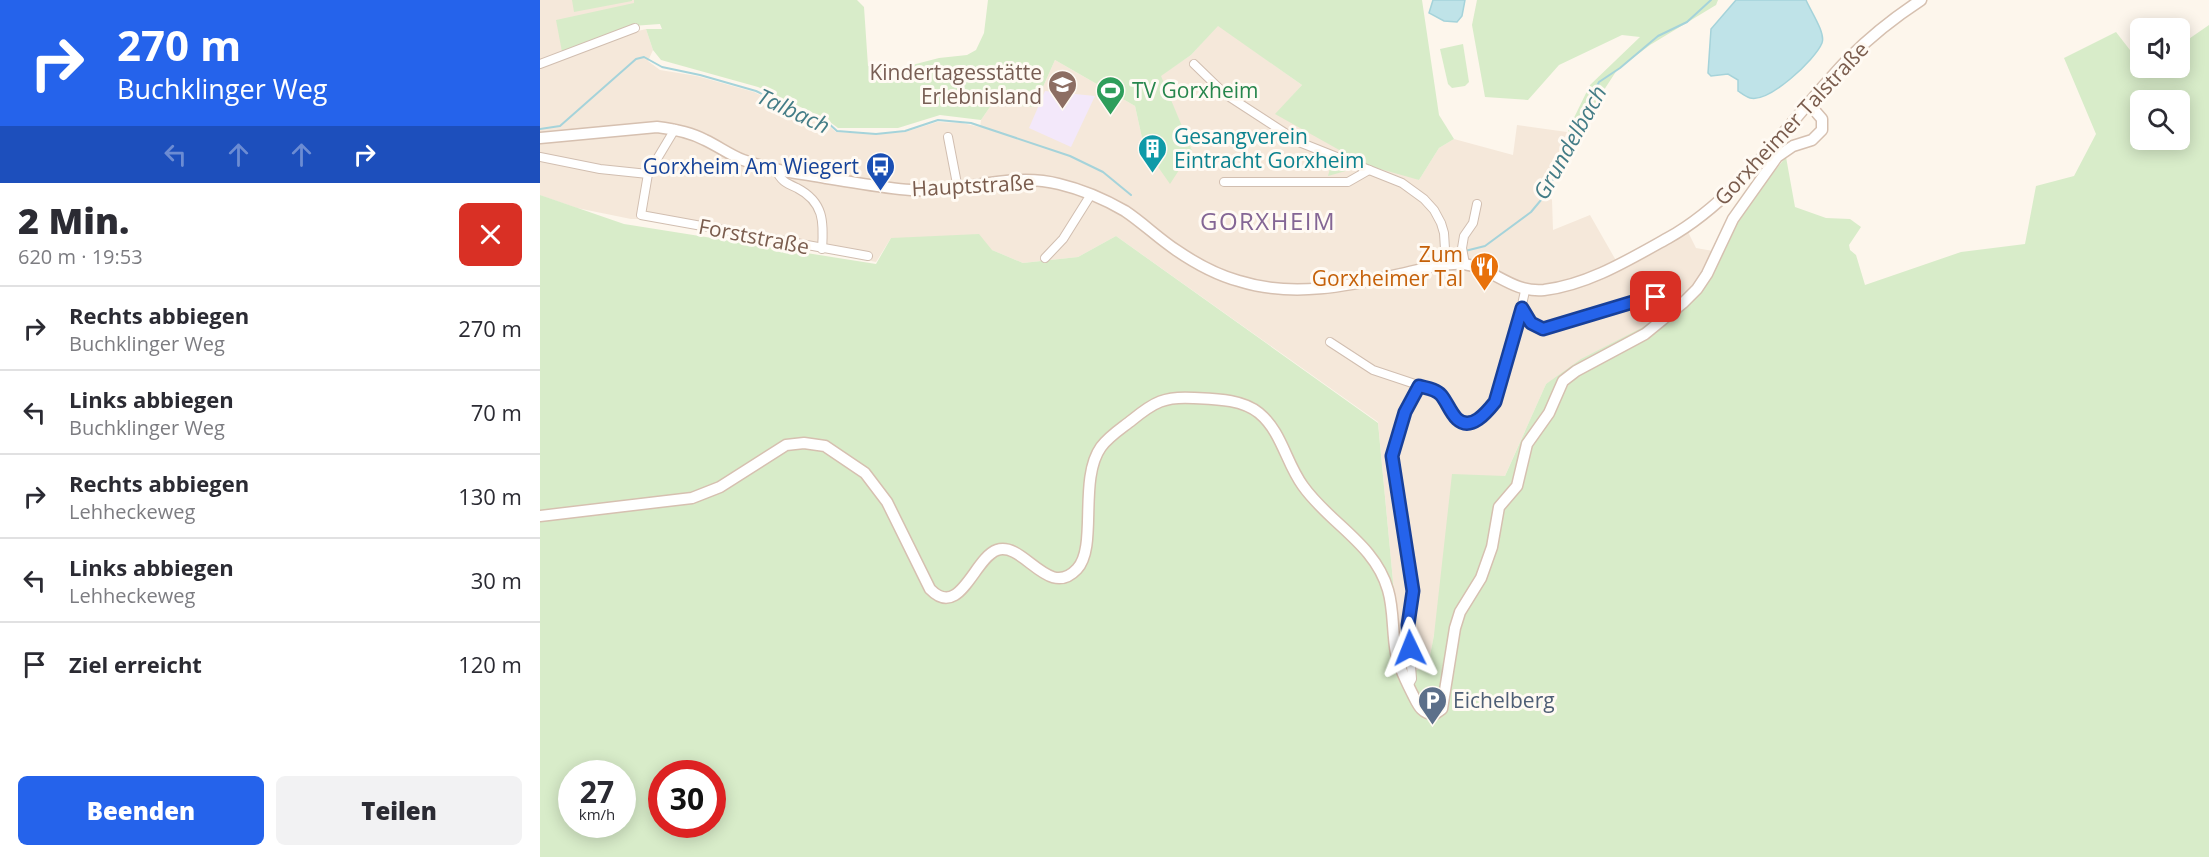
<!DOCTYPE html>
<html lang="de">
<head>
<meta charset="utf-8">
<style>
	:root { --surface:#fff; --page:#f2f2f3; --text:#2b2b33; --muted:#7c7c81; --line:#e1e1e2; --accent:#2563eb }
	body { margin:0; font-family:"Open Sans",sans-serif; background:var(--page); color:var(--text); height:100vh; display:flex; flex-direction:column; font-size:22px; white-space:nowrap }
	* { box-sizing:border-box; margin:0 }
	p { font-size:20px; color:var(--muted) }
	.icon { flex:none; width:33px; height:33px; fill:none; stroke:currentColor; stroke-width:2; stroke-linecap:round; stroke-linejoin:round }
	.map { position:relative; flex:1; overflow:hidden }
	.side { display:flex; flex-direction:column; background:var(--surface); width:540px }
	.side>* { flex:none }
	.banner { background:#2563eb; color:#fff; overflow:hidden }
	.fabs { position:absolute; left:1590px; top:18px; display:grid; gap:12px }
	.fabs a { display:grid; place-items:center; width:60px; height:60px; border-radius:9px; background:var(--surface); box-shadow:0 3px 15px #0003; font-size:30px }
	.speed { position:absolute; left:18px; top:760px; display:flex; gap:12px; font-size:30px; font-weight:700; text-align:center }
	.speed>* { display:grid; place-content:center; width:78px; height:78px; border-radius:50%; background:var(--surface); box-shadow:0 3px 15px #0003; line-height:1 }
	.speed small { font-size:15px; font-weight:400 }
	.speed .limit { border:9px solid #d22; background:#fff; color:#111 }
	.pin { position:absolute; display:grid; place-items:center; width:51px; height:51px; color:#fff; margin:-26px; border-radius:12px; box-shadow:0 3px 9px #0006 }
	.me { position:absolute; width:66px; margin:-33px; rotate:358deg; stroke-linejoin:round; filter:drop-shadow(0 0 4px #0008) }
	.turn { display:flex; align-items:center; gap:21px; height:126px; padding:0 18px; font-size:27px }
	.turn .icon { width:78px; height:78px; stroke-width:2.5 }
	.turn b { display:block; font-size:42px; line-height:51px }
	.lanes { display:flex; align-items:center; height:57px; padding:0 18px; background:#0003; justify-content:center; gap:30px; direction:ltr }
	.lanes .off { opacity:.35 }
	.round { display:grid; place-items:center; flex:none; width:63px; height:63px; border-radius:9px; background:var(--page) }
	.summary { display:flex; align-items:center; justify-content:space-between; height:102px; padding:0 18px }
	h1 { font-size:36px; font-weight:800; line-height:45px }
	.action { display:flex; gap:12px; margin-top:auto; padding:12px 18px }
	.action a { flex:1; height:69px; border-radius:9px; background:var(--accent); color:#fff; font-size:24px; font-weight:800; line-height:69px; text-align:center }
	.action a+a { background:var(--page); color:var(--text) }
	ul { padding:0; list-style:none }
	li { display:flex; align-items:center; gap:18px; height:84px; padding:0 18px; border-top:2px solid var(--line) }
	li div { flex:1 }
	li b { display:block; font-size:22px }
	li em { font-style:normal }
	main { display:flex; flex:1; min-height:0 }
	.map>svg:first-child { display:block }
	.residential { fill:#f5e8da }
	.education { fill:#f3e8fa }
	.green { fill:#d8ecc9; fill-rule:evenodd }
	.water { fill:#bfe3e8; stroke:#a5d3da; stroke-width:1.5 }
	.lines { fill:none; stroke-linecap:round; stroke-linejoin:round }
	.stream { stroke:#a5d3da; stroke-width:2 }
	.street-casing { stroke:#d1beb0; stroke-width:10 }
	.secondary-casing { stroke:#d6c0b0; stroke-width:13 }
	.street { stroke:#fff; stroke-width:8 }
	.secondary { stroke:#fff; stroke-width:10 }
	.route-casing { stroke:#184099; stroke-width:15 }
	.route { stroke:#2563eb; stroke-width:10 }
	.labels { text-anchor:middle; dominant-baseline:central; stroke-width:6; stroke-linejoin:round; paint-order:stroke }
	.education-label { font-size:21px; fill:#785e54; stroke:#fffaf3; text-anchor:end }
	.leisure-label { font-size:21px; fill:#27864d; stroke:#fffaf3; text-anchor:start }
	.street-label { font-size:21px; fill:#7a5c4d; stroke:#fffaf3 }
	.culture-label { font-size:21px; fill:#0d838f; stroke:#fffaf3; text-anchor:start }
	.transit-label { font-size:21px; fill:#164399; stroke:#fffaf3; text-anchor:end }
	.food-label { font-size:21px; fill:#c56008; stroke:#fffaf3; text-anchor:end }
	.service-label { font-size:21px; fill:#4e5e75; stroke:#fffaf3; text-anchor:start }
	.water-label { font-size:22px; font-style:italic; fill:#437c86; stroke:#fffaf3 }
	.quarter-label { font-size:24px; letter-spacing:1.5px; fill:#846695; stroke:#fffaf3 }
</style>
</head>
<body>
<main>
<section class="side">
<div class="banner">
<div class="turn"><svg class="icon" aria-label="right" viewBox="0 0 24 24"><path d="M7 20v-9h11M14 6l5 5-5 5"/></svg><div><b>270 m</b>Buchklinger Weg</div></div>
<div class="lanes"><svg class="icon off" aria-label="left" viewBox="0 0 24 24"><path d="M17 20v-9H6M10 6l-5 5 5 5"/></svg><svg class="icon off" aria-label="ahead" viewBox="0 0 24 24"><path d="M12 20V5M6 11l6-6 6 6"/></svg><svg class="icon off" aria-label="ahead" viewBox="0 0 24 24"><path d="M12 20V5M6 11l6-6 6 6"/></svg><svg class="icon" aria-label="right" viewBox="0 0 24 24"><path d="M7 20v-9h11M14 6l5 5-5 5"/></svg></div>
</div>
<div class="summary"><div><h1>2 Min.</h1><p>620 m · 19:53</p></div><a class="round" style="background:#d93025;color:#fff"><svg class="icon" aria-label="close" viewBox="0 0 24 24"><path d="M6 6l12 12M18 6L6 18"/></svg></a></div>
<ul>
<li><svg class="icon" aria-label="right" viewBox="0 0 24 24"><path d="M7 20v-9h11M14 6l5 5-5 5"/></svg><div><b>Rechts abbiegen</b><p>Buchklinger Weg</p></div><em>270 m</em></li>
<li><svg class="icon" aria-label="left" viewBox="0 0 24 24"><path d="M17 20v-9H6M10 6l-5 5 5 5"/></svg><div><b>Links abbiegen</b><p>Buchklinger Weg</p></div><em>70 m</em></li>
<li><svg class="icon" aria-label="right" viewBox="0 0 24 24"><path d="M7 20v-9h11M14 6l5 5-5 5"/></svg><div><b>Rechts abbiegen</b><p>Lehheckeweg</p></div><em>130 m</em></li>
<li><svg class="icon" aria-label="left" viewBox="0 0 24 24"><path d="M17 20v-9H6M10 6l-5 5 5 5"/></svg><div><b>Links abbiegen</b><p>Lehheckeweg</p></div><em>30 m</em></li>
<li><svg class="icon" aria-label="arrive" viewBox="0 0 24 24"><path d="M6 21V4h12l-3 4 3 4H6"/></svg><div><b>Ziel erreicht</b></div><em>120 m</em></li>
</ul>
<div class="action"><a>Beenden</a><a>Teilen</a></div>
</section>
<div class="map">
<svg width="1669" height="857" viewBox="0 0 1669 857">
	<rect width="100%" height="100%" fill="#fdf6ec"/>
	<path class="residential" d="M0,0H94V32L106,29L113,50L108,61L120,70L157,76L214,92L274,121L287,124L296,132L336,134L365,132L397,122L422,123L440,127L441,120L452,104L494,107L515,60L595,106L604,147L652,150L620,76L651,55L678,25L762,85L736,114L879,180L899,148L914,139L973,155L977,125L1027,132L1004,190L1012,200L1013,230L1050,215L1078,264L1146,228L1156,248L1173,251L1156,284L1111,323L1006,384L894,635L888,666L865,675L858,634L838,422L576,236L538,257L483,263L452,250L351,238L336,262L125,219H91L37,208L2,196L0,195Z"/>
	<path class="education" d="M505,91L555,96L531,147L489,128Z"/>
	<g class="green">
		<path d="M32,0H92V1L34,12Z"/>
		<path d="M94,0H317L324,7L328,66L349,71L399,58L427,55L436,50L444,33L448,0H882L899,115L914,139L899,148L879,180L826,165L735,114L762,85L678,26L651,55L621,76L652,150L630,184L604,147L595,106L515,60L494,107L452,104L441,120L400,115L358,128H298L286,119L218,87L121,60L113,50L106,29H122L120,24L92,26L22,52L16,20L94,3Z"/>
		<path d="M937,0H1178L1176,5L1110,45L1077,70L1032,139L1028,130L1050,85L1100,37L1082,35L1019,65L988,100L945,97L932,25Z"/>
		<path d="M1669,25V857H0V195L84,224L336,264L351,238L439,234L452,250L483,263L538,257L576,236L838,423L858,634L866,674L888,666L894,635L912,474L965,476L1006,384L1041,359L1111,323L1138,301L1156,284L1197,217L1246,157L1255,207L1286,218L1310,219L1321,227L1309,245L1310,250L1316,255L1325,285L1421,252L1485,244L1496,186L1534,176L1556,134L1524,58L1576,32L1600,63V68H1640V45ZM1600,100H1640V140H1600ZM32,774H82V825H32ZM122,774H172V825H122Z"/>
		<path d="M923,44L929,82L925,86L912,88L908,84L900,49Z"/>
		<path d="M793,157L812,166L813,169L788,176Z"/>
	</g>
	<g class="water">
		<path d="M893,0H925L922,16L917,22L904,21L889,13Z"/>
		<path d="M1196,0H1266C1270,10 1286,33 1282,43C1275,60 1229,103 1210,98C1206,97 1201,93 1198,91V80L1188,74L1171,76L1168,73L1171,29Z"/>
	</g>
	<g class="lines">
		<g class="stream">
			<path d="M0,129L20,126L96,59L104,57L122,67L160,75L216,91L276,120L288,123L297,131L336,134L365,131L398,120L431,123L530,156L563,172L591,195"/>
			<path d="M913,254L945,246L991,212L1001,200L1028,154L1031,136L1059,82L1080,68L1118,36L1147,22L1171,0"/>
		</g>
		<defs>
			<g id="street">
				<path d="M0,64L95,28"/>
				<path d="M654,64L685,94L759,142L862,183L884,199L894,210L901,223L904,233L906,265"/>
				<path d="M135,129L108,174L101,215L328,256"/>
				<path d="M408,137L418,189"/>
				<path d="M0,157L60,169L108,174"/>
				<path d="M236,170C241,181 246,183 257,188C284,202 284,222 282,249"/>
				<path d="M684,182H808L829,170"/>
				<path d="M505,258L523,239L550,196"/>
				<path d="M925,264L922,248L924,236L933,223L937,204"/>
				<path d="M982,308L994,326L1006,329L1093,302L1116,297L1134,288"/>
				<path d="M790,342L833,370L896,391C906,399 910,418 922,422C936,426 949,412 955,402C961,389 964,375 967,362C974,338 980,315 985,291"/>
				<path d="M868,686L872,679L868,625L873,591L852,456L865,412L879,386"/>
			</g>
			<g id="secondary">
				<path d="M0,138L117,127C134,129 150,132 165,140C178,146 190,155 203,160C230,170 258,173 286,178C314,182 342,188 371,190C421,194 469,171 519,184C540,189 566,200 585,211C603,223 618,238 636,250C655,263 677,275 699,281C753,298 807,286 861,274C880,270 904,262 924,264C954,268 971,293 1004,290C1048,285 1090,259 1128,238C1200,198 1252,117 1309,58C1331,36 1355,17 1381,0"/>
				<path d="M0,516L152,498L180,487L246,445L264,443L285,446L325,473L347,502L390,589C420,620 434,558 457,550C484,541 508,600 537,569C558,547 538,479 561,447C569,436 582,428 592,420C614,402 625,396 654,398C675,399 702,399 719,413C742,432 746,463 763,486C790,524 835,544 848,590C854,610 852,633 856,653C859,668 866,681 873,695C878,705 882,715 895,714L902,709L915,628L920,612L941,578L952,547L959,507L977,486L987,444L1009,413L1023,381L1036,371L1105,334L1143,303L1157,289L1167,274L1193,219L1237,157L1253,146L1272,140L1282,130V119L1269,104"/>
			</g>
		</defs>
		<use href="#street" class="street-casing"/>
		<use href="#secondary" class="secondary-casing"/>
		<use href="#street" class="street"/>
		<use href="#secondary" class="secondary"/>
	</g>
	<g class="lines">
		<defs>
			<path id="route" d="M870,648L868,625L873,591L852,456L865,412L879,386C886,388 896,389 901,395C907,402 910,412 917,419C931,432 947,412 955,402L982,308L991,323L1003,329L1093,302L1116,297"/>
		</defs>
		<use href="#route" class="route-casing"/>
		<use href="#route" class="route"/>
	</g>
	<defs>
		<symbol id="school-pin" viewBox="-11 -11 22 30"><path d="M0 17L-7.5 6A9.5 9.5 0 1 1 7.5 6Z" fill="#8d6e63" stroke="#fffaf3"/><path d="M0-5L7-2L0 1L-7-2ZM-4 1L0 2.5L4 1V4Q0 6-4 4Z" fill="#fff"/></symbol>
		<symbol id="stadium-pin" viewBox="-11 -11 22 30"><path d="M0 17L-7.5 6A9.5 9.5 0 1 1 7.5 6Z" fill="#2e9e5b" stroke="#fffaf3"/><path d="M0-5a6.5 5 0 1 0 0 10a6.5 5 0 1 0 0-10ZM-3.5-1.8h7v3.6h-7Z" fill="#fff"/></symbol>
		<symbol id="building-pin" viewBox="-11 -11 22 30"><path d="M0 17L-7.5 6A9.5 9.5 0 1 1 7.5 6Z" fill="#0f9aa8" stroke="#fffaf3"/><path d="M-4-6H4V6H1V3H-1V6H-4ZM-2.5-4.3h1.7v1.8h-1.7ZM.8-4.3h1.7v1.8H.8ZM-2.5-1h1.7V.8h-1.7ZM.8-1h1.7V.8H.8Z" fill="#fff"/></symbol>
		<symbol id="bus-pin" viewBox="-11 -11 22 30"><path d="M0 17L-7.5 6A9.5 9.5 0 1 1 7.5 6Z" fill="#1a4fb4" stroke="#fffaf3"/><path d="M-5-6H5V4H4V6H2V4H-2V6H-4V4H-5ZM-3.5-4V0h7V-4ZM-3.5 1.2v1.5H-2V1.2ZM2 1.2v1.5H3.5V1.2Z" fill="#fff"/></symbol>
		<symbol id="restaurant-pin" viewBox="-11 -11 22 30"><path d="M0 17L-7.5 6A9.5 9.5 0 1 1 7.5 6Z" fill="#e8710a" stroke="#fffaf3"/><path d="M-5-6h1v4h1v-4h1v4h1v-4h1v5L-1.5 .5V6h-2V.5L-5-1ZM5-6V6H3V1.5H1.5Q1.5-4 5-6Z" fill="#fff"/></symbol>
		<symbol id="parking-pin" viewBox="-11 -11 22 30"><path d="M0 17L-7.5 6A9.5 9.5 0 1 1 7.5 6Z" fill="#5c6f8a" stroke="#fffaf3"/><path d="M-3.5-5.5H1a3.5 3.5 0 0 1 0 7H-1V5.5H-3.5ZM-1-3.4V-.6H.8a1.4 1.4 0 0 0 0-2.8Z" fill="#fff"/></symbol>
	</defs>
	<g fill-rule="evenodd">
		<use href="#school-pin" x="506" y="68" width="33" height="45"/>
		<use href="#stadium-pin" x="554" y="74" width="33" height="45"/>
		<use href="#building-pin" x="596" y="132" width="33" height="45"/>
		<use href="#bus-pin" x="324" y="150" width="33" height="45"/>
		<use href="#restaurant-pin" x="928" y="250" width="33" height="45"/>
		<use href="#parking-pin" x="876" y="684" width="33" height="45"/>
	</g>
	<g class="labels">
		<g class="education-label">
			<text x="502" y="72">Kindertagesstätte<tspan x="502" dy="24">Erlebnisland</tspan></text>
		</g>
		<g class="leisure-label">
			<text x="592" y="90">TV Gorxheim</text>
		</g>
		<g class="street-label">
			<text transform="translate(1251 123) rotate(-47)">Gorxheimer Talstraße</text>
			<text transform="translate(433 185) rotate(-3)">Hauptstraße</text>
			<text transform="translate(214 236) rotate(11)">Forststraße</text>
		</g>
		<g class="culture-label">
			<text x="634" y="136">Gesangverein<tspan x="634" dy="24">Eintracht Gorxheim</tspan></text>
		</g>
		<g class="transit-label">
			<text x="319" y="166">Gorxheim Am Wiegert</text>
		</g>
		<g class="food-label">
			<text x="923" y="254">Zum<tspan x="923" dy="24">Gorxheimer Tal</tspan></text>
		</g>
		<g class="service-label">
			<text x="913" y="700">Eichelberg</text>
		</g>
		<g class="water-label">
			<text transform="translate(254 110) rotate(25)">Talbach</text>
			<text transform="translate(1029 142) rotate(-61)">Grundelbach</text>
		</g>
		<g class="quarter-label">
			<text x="728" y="220">GORXHEIM</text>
		</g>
	</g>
</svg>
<div class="fabs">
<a><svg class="icon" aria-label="sound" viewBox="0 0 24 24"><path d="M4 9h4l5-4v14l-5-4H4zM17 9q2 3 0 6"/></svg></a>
<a><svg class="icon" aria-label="search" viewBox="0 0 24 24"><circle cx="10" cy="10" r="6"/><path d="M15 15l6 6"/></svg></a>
</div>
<div class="speed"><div>27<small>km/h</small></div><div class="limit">30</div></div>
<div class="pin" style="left:1116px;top:297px;background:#d93025"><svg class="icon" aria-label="arrive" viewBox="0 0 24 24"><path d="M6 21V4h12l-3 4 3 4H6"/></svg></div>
<svg class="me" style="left:870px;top:648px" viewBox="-20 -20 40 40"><path d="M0-17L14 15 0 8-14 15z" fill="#2563eb" stroke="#fff" stroke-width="4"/></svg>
</div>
</main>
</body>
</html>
